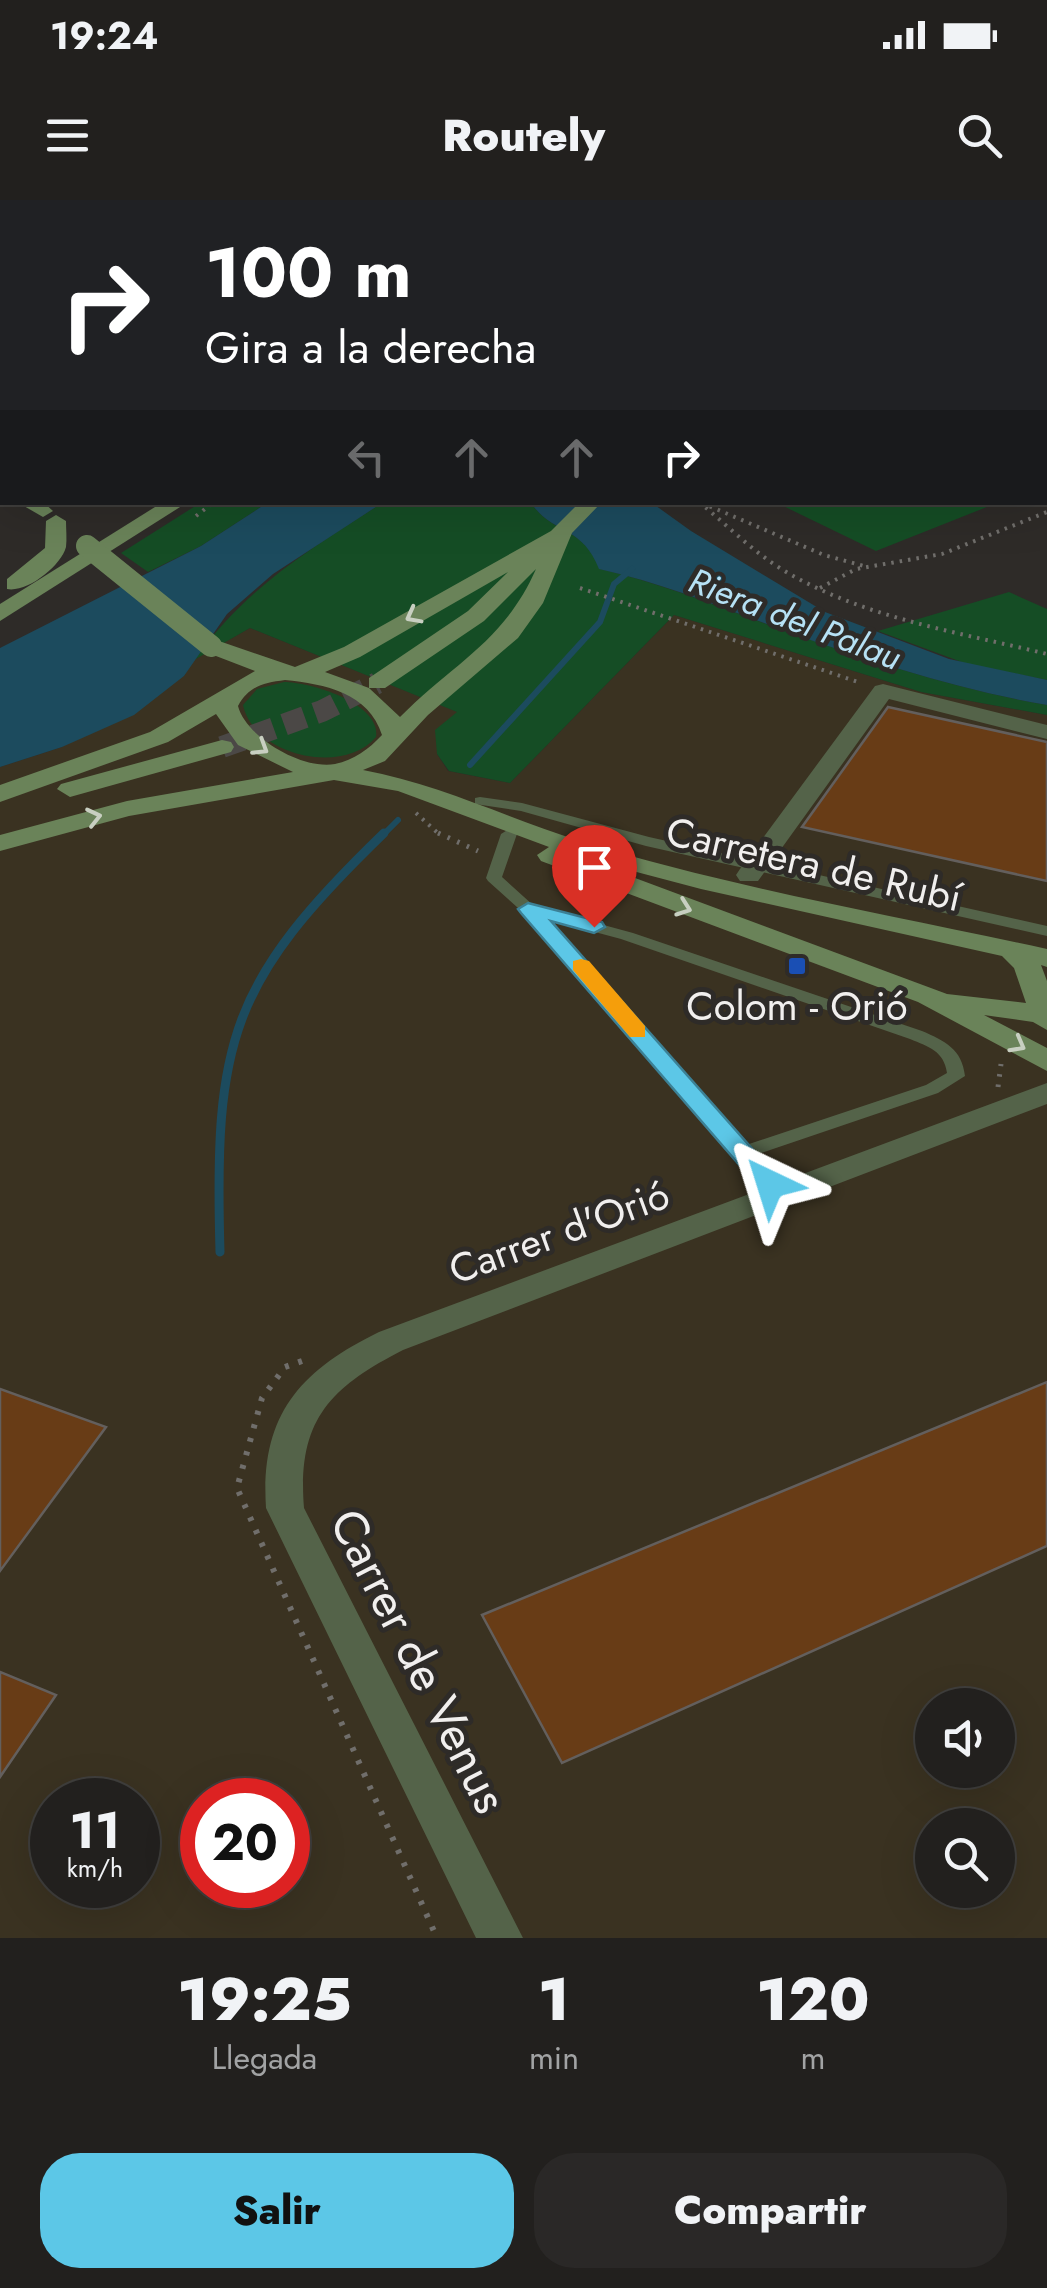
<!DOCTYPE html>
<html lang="es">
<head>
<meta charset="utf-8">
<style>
	:root { --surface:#22201e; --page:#2a2827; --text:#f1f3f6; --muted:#a2a3a4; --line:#3f3e3c; --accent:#5cc7e7 }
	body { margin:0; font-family:Jost,sans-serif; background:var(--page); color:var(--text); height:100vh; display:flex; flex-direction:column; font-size:38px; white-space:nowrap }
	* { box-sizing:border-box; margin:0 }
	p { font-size:32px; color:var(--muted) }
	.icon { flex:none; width:55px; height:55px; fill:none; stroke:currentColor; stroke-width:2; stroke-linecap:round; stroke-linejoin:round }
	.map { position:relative; height:1738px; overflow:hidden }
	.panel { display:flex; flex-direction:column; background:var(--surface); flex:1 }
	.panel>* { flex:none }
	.hud { position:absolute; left:0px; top:0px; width:1048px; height:305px; box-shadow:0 10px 40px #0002,0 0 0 2px var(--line); background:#202124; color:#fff; overflow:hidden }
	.controls { position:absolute; left:915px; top:1488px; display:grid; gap:20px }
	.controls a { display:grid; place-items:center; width:100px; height:100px; border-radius:50%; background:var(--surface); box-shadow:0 10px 40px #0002,0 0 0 2px var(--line); font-size:50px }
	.speed { position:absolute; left:30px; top:1578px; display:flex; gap:20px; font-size:50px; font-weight:700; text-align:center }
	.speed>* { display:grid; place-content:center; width:130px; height:130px; border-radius:50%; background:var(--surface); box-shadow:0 10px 40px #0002,0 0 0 2px var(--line); line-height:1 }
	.speed small { font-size:25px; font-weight:400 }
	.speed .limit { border:15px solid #d22; background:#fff; color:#111 }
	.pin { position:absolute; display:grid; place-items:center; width:85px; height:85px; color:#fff; margin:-102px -42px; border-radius:50% 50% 50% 0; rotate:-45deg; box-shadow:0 0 10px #0007 }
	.pin .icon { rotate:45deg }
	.me { position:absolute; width:110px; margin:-55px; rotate:319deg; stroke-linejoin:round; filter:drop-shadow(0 0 8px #0008) }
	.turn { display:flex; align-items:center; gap:35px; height:210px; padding:0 40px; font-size:45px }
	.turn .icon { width:130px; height:130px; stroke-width:2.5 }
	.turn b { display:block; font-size:70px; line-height:85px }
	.lanes { display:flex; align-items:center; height:95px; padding:0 40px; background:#0003; justify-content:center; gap:50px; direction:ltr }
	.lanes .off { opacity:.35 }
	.eta { display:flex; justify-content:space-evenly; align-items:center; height:170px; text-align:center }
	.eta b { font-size:60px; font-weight:800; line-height:70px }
	.cta { display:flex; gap:20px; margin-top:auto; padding:20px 40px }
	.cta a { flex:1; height:115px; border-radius:40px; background:var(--accent); color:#111; font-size:40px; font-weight:800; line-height:115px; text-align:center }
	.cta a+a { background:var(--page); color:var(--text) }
	.status { display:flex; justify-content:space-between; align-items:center; height:70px; padding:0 50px; background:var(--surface); direction:ltr }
	.status svg { height:28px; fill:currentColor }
	header { display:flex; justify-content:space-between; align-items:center; height:130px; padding:0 40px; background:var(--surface); font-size:45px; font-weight:800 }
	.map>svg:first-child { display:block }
	.industrial { fill:#3a3221; fill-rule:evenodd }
	.green { fill:#154d25 }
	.water { fill:#1c4b5e }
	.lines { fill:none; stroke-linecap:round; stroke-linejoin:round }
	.stream-far1 { stroke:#1c4b5e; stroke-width:6 }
	.stream { stroke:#1c4b5e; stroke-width:9 }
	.building { fill:#683c16; stroke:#635f5d; stroke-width:2.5 }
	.secondary-tunnel { stroke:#4b4846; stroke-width:22; stroke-dasharray:22 11; stroke-linecap:butt }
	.path-far2 { stroke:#706e6b; stroke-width:4; stroke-dasharray:2.5 6; stroke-linecap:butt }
	.path-far1 { stroke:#706e6b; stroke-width:5; stroke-dasharray:2.5 8; stroke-linecap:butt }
	.path { stroke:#706e6b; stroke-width:6; stroke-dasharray:4 10; stroke-linecap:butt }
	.lane { fill:#546349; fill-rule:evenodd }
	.street { fill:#546349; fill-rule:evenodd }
	.secondary { fill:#6a8359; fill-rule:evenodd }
	.rail { stroke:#c2c0be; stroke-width:4; stroke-dasharray:10 10; stroke-linecap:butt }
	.secondary-bridge { stroke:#6a8359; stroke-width:22 }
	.oneway { stroke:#c8cfc1 }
	.route { fill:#5cc7e7; stroke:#3c8196; stroke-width:2.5 }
	.slow { fill:#f59e0b }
	.transit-dot { fill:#1a4fb4; stroke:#2e2b28; stroke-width:4 }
	.labels { text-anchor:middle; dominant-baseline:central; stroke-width:10; stroke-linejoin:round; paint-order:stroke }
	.far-water-label { font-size:35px; font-style:italic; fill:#b6e1f5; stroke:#2e2b28 }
	.street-label { font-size:40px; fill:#f1efee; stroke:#2e2b28 }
	.poi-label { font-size:40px; fill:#f1efee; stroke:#2e2b28 }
	.near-street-label { font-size:48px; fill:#f1efee; stroke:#2e2b28 }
</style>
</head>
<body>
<div class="status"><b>19:24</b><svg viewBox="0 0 49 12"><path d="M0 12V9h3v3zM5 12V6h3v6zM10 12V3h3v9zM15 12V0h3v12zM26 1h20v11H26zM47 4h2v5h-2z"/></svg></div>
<header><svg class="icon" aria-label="menu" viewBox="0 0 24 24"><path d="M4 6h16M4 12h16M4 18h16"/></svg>Routely<svg class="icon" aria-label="search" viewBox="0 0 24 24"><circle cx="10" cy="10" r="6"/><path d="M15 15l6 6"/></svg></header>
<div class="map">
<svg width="1047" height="1738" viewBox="0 0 1047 1738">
	<rect width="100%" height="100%" fill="#2e2b28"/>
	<path class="industrial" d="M674,415L921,492L1047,515V1738H0V567L62,547L184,476L193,460L250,428L458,512L437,554L448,571L510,583ZM932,1505H998V1570H932ZM52,1600H138V1685H52ZM202,1600H288V1685H202ZM932,1625H998V1690H932Z"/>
	<g class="green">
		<path d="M200,303H267L201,346L148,372L121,353Z"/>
		<path d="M382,303H531C553,335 582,325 600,369C666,384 725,410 789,432C872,462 960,490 1047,505V515L921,492L674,415L510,583L449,571L437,554L435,530L457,512L250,428L194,460C248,386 306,352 382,303Z"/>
		<path d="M777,303V302L997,303L876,351Z"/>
		<path d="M1009,392L1047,409V480L967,464L878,431Z"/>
		<path d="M284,482C310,482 381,503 376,537C343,576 254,556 243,505L257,489Z"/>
	</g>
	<g class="water">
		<path d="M267,303H382L273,374L227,414L184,476L134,515L62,547L0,567V448L201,346Z"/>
		<path d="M531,303H652L691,331L825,412L949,459L1047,480V505C960,490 872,462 788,432C725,409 666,384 599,369C582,325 553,335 531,303Z"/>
	</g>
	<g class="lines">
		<g class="stream-far1">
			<path d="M470,565L600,422L614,384L632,369"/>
			<path d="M382,636L398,620"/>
		</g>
		<path class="stream" d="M220,1052C214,840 230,782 384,633"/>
	</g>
	<g class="building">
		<path d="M888,507L1047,542V681L802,627Z"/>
		<path d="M1047,1182V1346L562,1563L482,1415Z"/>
		<path d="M0,1189L106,1227L0,1371Z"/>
		<path d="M0,1472L56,1495L0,1577Z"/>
	</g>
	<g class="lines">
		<path class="secondary-tunnel" d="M222,547L322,511L377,483"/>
		<g class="path-far2">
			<path d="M699,302C727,325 752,351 783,370C863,418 958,432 1047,454"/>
			<path d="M702,303L824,355L864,366"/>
			<path d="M196,316L214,302"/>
			<path d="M580,388L861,483"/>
			<path d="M820,388L856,369L942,354L1047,312"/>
			<path d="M416,613L441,636"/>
		</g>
		<g class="path-far1">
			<path d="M438,633L478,651"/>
			<path d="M998,887L1001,864"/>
		</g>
		<path class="path" d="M302,1161L285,1167L262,1198L237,1288L437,1738"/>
		<g class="lane">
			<path d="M480,597L522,603L649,637L1047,726V736L646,646L521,611L475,604V598Z"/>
			<path d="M509,629L517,634L502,677L534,706L633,733L922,831C945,841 962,849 965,876L938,893L755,955L788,995L786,1000H772L537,725L488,681L486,678L501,634ZM550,720L621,739L910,839C929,847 944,851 947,873L926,885L746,945Z"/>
		</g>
		<g class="street">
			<path d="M65,0H80L81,2H66Z"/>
			<path d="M828,0H848L849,2H829Z"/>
			<path d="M0,66L2,67V78L0,77Z"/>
			<rect x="0" y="94" width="2" height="10"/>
			<path d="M883,484L1047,525V539L889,499L758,681H740L736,675L740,669L875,486Z"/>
			<path d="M1047,883V904L403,1150C329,1188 297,1221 304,1308L523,1738H476L266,1308C260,1216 299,1171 379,1132Z"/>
		</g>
		<g class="secondary">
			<rect x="0" y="229" width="2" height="12"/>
			<path d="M0,263L2,264V277L0,276Z"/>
			<path d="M17,302H43L53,311L43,317Z"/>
			<path d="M163,302H188L0,421V404Z"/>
			<path d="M580,302H602L572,333L543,403L518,438L428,515L385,561L363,570C439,584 507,618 580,641C732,688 893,715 1047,749V767L1041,765L1047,781V830L1033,822L984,815L1047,848V871L918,802L541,661L537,655L549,647L398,591L334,580L129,616L0,651V635L127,601L293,572L238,545L216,514L168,542L0,602V585L150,532L255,471L203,451V441H219L295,467L344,447L551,331ZM536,369C504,442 453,463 400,517L369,488H385L484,421ZM508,372L468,411L369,478V488L325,472L360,457ZM285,480C325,484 369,493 382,535C369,549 354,560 335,564C302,570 246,537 238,506C249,486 263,483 285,480ZM576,656L701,689L1002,756L1014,768L1026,803L947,794Z"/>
			<path d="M56,315L66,321C66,329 67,339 66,347C61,366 27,393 7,389V379L45,348L46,321Z"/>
			<path d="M222,540L231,542L234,547L231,552L70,597L57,589L61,584Z"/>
		</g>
		<path class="rail" d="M620,0L627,2"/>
		<path class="secondary-bridge" d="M87,346L211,446"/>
	</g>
	<defs><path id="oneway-chevron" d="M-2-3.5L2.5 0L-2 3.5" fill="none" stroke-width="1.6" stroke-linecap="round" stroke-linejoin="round" transform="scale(2.5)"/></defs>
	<g class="oneway">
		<use href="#oneway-chevron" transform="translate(413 416) rotate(152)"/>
		<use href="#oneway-chevron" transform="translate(261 548) rotate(32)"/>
		<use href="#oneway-chevron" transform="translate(94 617) rotate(-13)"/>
		<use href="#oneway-chevron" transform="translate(684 708) rotate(20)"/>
		<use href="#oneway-chevron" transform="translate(1018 845) rotate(29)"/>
	</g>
	<path class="route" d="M528,703L602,722L605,727L594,733L551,721L778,978L782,984L778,990H761L521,713L518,709Z"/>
	<path class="slow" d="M581,759L589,761L645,826V837H630L573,770V761Z"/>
	<rect class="transit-dot" x="787" y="756" width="20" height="20" rx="5"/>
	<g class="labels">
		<g class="far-water-label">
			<text transform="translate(795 419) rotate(21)">Riera del Palau</text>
		</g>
		<g class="street-label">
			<text transform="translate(814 664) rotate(13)">Carretera de Rubí</text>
			<text transform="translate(559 1032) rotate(-20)">Carrer d'Orió</text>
		</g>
		<g class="poi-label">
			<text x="797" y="806">Colom - Orió</text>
		</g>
		<g class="near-street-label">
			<text transform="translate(419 1461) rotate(63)">Carrer de Venus</text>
		</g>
	</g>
</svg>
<div class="controls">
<a><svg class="icon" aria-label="sound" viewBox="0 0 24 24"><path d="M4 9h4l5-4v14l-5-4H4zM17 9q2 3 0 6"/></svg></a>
<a><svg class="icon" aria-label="search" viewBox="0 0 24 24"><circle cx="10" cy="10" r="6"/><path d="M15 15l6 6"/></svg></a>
</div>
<div class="speed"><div>11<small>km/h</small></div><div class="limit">20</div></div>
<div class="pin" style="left:594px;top:727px;background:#d93025"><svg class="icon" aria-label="arrive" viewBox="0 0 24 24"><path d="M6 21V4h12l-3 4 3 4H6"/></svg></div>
<svg class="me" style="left:770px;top:984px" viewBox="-20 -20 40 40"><path d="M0-17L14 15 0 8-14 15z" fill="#5cc7e7" stroke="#fff" stroke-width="4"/></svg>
<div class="hud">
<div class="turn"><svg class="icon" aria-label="right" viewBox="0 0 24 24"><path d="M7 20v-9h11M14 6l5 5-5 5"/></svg><div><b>100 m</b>Gira a la derecha</div></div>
<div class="lanes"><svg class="icon off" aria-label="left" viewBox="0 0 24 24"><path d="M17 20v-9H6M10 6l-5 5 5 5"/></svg><svg class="icon off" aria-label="ahead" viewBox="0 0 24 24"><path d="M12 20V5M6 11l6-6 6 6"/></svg><svg class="icon off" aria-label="ahead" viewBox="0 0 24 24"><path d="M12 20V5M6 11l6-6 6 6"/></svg><svg class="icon" aria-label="right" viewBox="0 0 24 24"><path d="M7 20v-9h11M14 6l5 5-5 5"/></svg></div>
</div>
</div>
<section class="panel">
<div class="eta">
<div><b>19:25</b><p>Llegada</p></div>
<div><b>1</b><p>min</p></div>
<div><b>120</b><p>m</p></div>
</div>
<div class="cta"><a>Salir</a><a>Compartir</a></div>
</section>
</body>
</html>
